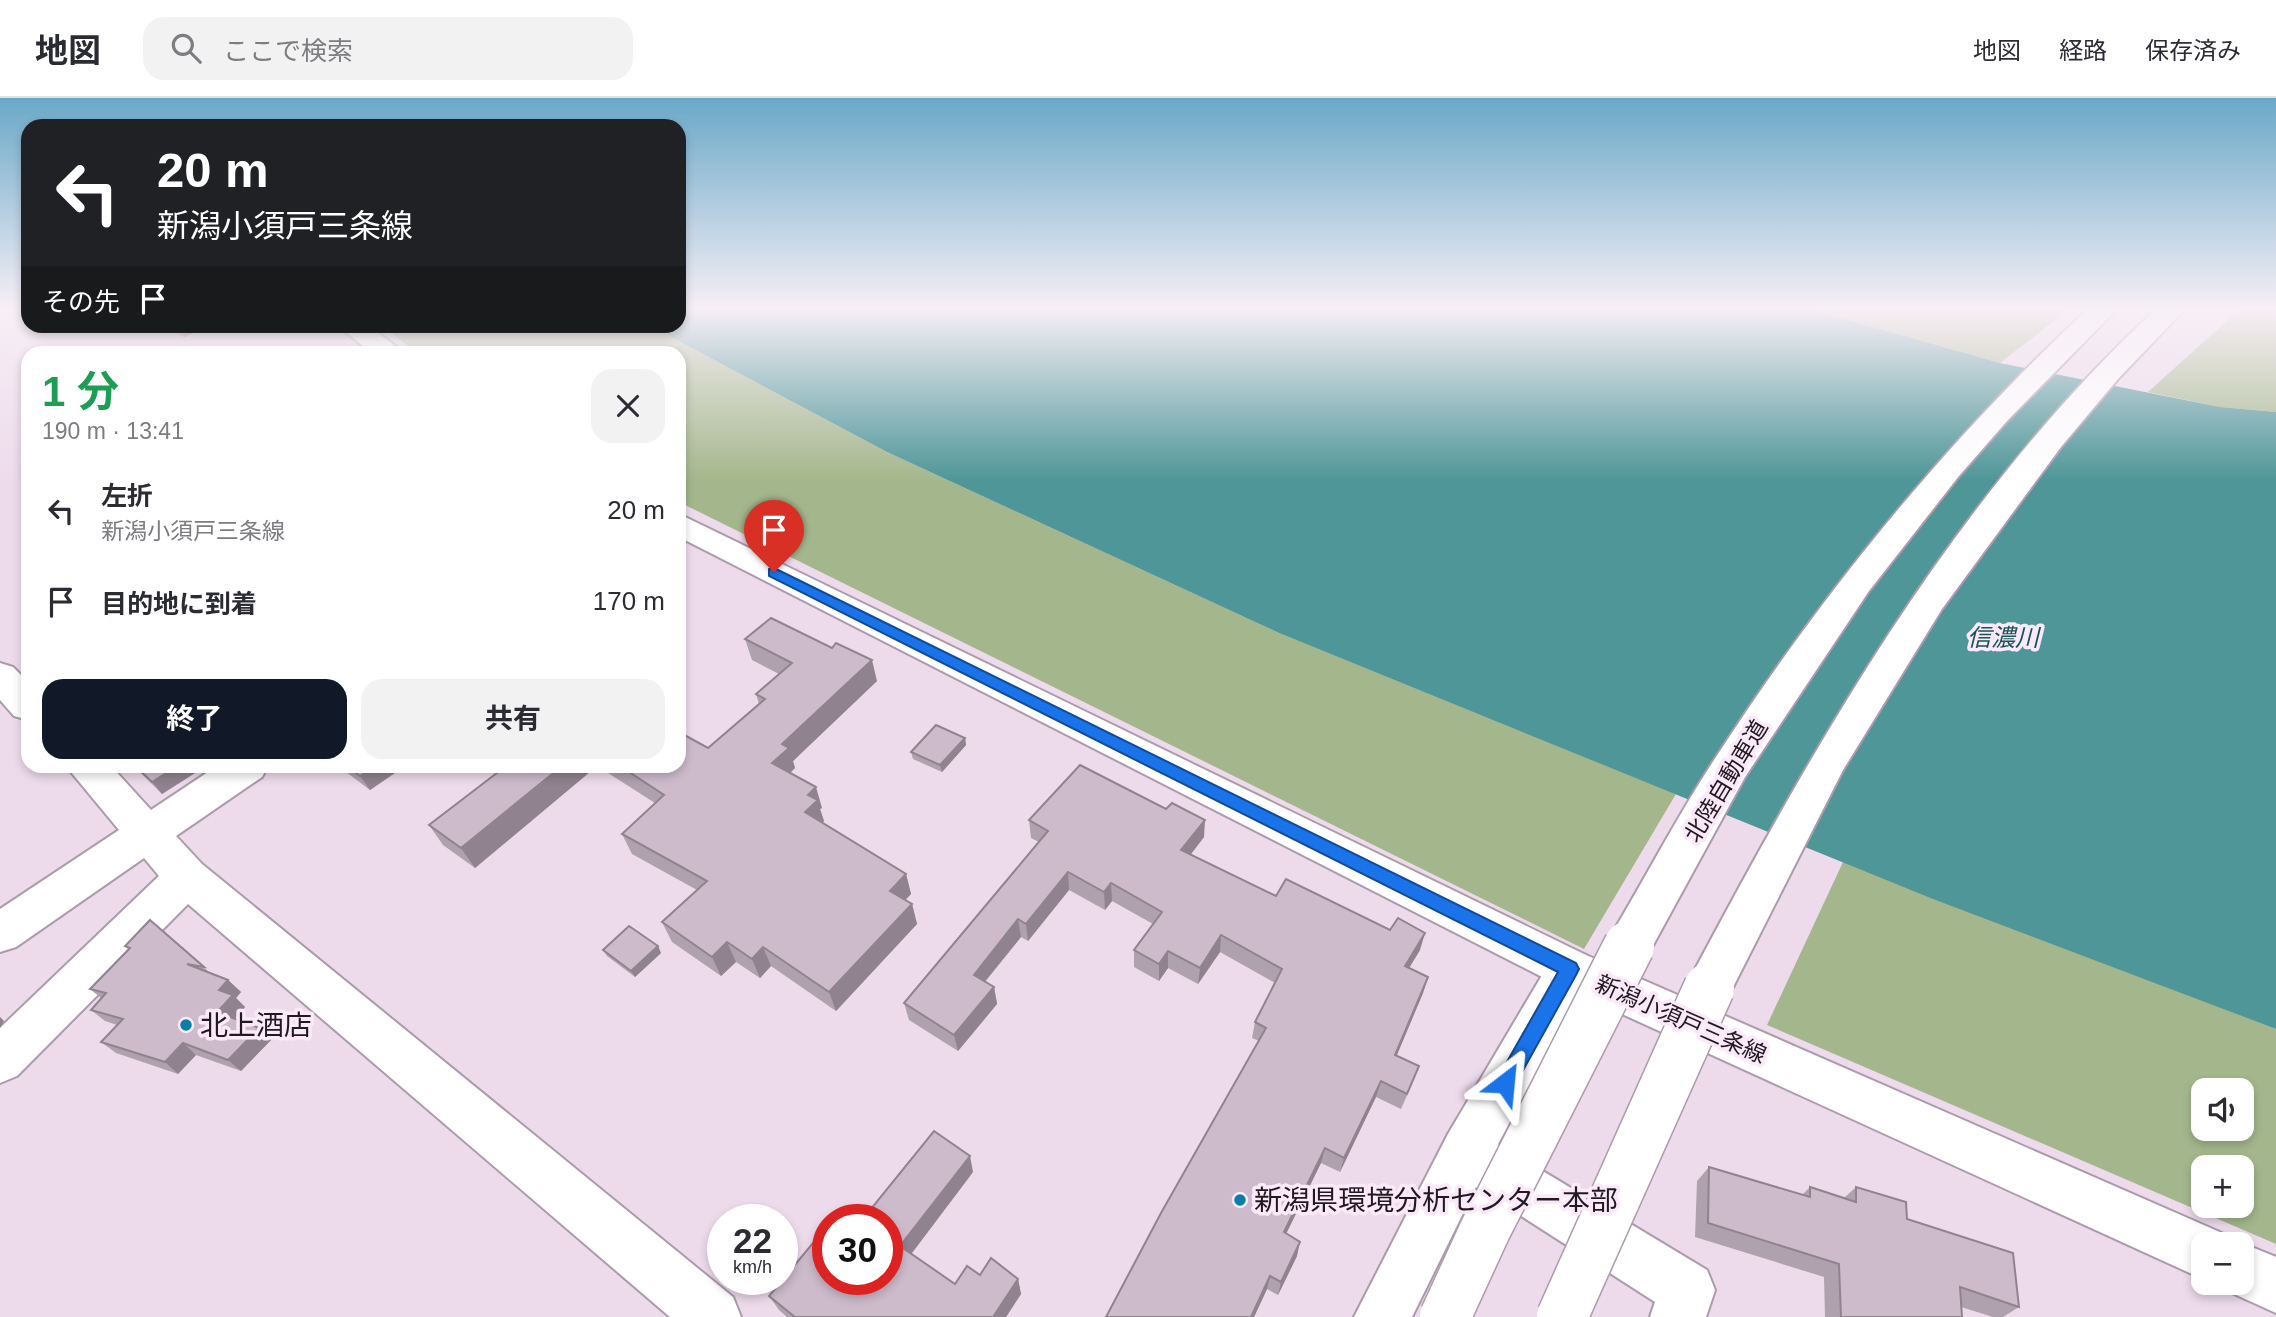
<!DOCTYPE html>
<html lang="ja">
<head>
<meta charset="utf-8">
<style>
	:root { --surface:#fff; --page:#f2f2f3; --text:#2b2b33; --muted:#7c7c81; --line:#e1e1e2; --accent:#111827 }
	body { margin:0; font-family:Helvetica,"Noto Sans JP",sans-serif; background:var(--page); color:var(--text); height:100vh; display:flex; flex-direction:column; font-size:26px; white-space:nowrap }
	* { box-sizing:border-box; margin:0 }
	p { font-size:23px; color:var(--muted) }
	.icon { flex:none; width:38px; height:38px; fill:none; stroke:currentColor; stroke-width:2; stroke-linecap:round; stroke-linejoin:round }
	.map { position:relative; flex:1; overflow:hidden }
	.drawer { position:absolute; left:21px; top:248px; width:665px; height:427px; display:flex; flex-direction:column; background:var(--surface); border-radius:21px; box-shadow:0 4px 10px #0003 }
	.drawer>* { flex:none }
	.banner { position:absolute; left:21px; top:21px; width:665px; height:214px; border-radius:21px; box-shadow:0 4px 10px #0003; background:#202124; color:#fff; overflow:hidden }
	.tools { position:absolute; left:2191px; top:980px; display:grid; gap:14px }
	.tools a { display:grid; place-items:center; width:63px; height:63px; border-radius:14px; background:var(--surface); box-shadow:0 4px 10px #0003; font-size:35px }
	.speed { position:absolute; left:707px; top:1106px; display:flex; gap:14px; font-size:35px; font-weight:700; text-align:center }
	.speed>* { display:grid; place-content:center; width:91px; height:91px; border-radius:50%; background:var(--surface); box-shadow:0 4px 10px #0003; line-height:1 }
	.speed small { font-size:18px; font-weight:400 }
	.speed .limit { border:10px solid #d22; background:#fff; color:#111 }
	.pin { position:absolute; display:grid; place-items:center; width:60px; height:60px; color:#fff; margin:-72px -30px; border-radius:50% 50% 50% 0; rotate:-45deg; box-shadow:0 0 7px #0007 }
	.pin .icon { rotate:45deg }
	.me { position:absolute; width:77px; margin:-38px; rotate:29deg; stroke-linejoin:round; filter:drop-shadow(0 0 5px #0008) }
	.turn { display:flex; align-items:center; gap:24px; height:147px; padding:0 21px; font-size:32px }
	.turn .icon { width:91px; height:91px; stroke-width:2.5 }
	.turn b { display:block; font-size:49px; line-height:60px }
	.then { display:flex; align-items:center; height:66px; padding:0 21px; background:#0003; gap:14px; font-size:26px }
	.round { display:grid; place-items:center; flex:none; width:74px; height:74px; border-radius:21px; background:var(--page) }
	.head { display:flex; align-items:center; justify-content:space-between; height:119px; padding:0 21px }
	h1 { font-size:42px; font-weight:700; line-height:52px; color:#1e9e55 }
	.action { display:flex; gap:14px; margin-top:auto; padding:14px 21px }
	.action a { flex:1; height:80px; border-radius:21px; background:var(--accent); color:#fff; font-size:28px; font-weight:700; line-height:80px; text-align:center }
	.action a+a { background:var(--page); color:var(--text) }
	ul { padding:0; list-style:none }
	li { display:flex; align-items:center; gap:21px; height:91px; padding:0 21px }
	li div { flex:1 }
	li b { display:block; font-size:26px }
	li em { font-style:normal }
	header { display:flex; align-items:center; gap:42px; box-sizing:border-box; height:98px; padding:0 35px; background:var(--surface); border-bottom:2px solid var(--line) }
	header strong { font-size:33px }
	nav { display:flex; gap:38px; margin-inline-start:auto; font-size:24px }
	.search { width:490px; height:63px; background:var(--page); display:flex; align-items:center; gap:18px; box-sizing:border-box; padding:0 24px; border-radius:21px; color:var(--muted); font-size:26px }
	.map>svg:first-child { display:block }
	.green { fill:#a4b78c; fill-rule:evenodd }
	.water { fill:#4e9698 }
	.lines { fill:none; stroke-linecap:round; stroke-linejoin:round }
	.minor-casing { stroke:#ac9bab; stroke-width:4 }
	.major-casing { stroke:#ac9bab; stroke-width:4 }
	.highway-casing { stroke:#ac9bab; stroke-width:4 }
	.minor { fill:#fff; fill-rule:evenodd }
	.major { fill:#fff; fill-rule:evenodd }
	.highway { fill:#fff; fill-rule:evenodd }
	.highway-bridge-casing { stroke:#ac9bab; stroke-width:53; stroke-linecap:butt }
	.highway-bridge { stroke:#fff; stroke-width:50 }
	.wall { fill:#b0a1af }
	.shaded-wall { fill:#90838f }
	.building { fill:#cdbbcc; stroke:#90838f; stroke-width:2 }
	.route { fill:#1a73e8; stroke:#114b97; stroke-width:2 }
	.poi-dot { fill:#0680a6; stroke:#fbe8f9; stroke-width:2.5 }
	.labels { text-anchor:middle; dominant-baseline:central; stroke-width:7; stroke-linejoin:round; paint-order:stroke }
	.street-label { font-size:23px; fill:#201a20; stroke:#fbe8f9 }
	.water-label { font-size:24px; font-style:italic; fill:#145455; stroke:#fbe8f9 }
	.near-poi-label { font-size:28px; fill:#201a20; stroke:#fbe8f9; text-anchor:start }
</style>
</head>
<body>
<header>
<strong>地図</strong>
<div class="search"><svg class="icon" aria-label="search" viewBox="0 0 24 24"><circle cx="10" cy="10" r="6"/><path d="M15 15l6 6"/></svg>ここで検索</div>
<nav><a>地図</a><a>経路</a><a>保存済み</a></nav>
</header>
<div class="map">
<svg width="2276" height="1219" viewBox="0 0 2276 1219">
	<rect width="100%" height="100%" fill="#eddbec"/>
	<g class="green">
		<path d="M1813,212H2068L2000,265Z"/>
		<path d="M2239,212H2276V314L2220,309L2148,294Z"/>
		<path d="M381,228H657L671,239L887,354L1279,535L1676,696L1584,851L679,404V256L418,255Z"/>
		<path d="M1843,764L2276,931V1146L1767,927ZM2203,992H2242V1031H2203ZM2203,1069H2242V1108H2203Z"/>
	</g>
	<path class="water" d="M679,212H1813L2000,265L2220,309L2276,314V931L1933,801L1279,535L887,354L671,239L657,228H679Z"/>
	<g class="lines">
		<defs>
			<g id="minor">
				<path d="M0,565L13,569L28,584V622L14,618L0,602Z"/>
				<path d="M66,668H111L151,712L217,668H268L262,679L176,738L202,766L733,1199L741,1219H670L188,806L17,978L0,985V930L159,778L144,760L16,849L0,854V811L119,732Z"/>
				<path d="M1570,851L1586,857L1593,871L1498,1046L1707,1172L1715,1192L1706,1219H1650L1655,1204L1476,1089L1412,1219H1354L1448,1036L1554,857Z"/>
			</g>
			<g id="major">
				<path d="M338,228H369L406,256H373Z"/>
				<path d="M679,416L1586,857L2222,1135L2227,1146H2203V1181L1554,885L679,439Z"/>
				<path d="M2242,1145L2276,1159V1215L2223,1191L2220,1185H2242V1146H2238Z"/>
			</g>
			<g id="highway">
				<path d="M2087,212H2116L2007,323L1959,378L1869,493L1745,679L1645,862L1629,868L1613,862L1606,848L1613,834C1648,775 1680,713 1718,656C1824,493 1945,344 2087,212Z"/>
				<path d="M2155,212H2184L2118,281L2061,349L1942,511L1843,672L1725,905L1709,911L1693,905L1686,890L1693,875C1819,638 1956,397 2155,212Z"/>
			</g>
		</defs>
		<use href="#minor" class="minor-casing"/>
		<use href="#major" class="major-casing"/>
		<use href="#highway" class="highway-casing"/>
		<use href="#minor" class="minor"/>
		<use href="#major" class="major"/>
		<use href="#highway" class="highway"/>
		<defs>
			<g id="highway-bridge">
				<path d="M1445,1219L1485,1132L1629,848"/>
				<path d="M1562,1219L1709,890"/>
			</g>
		</defs>
		<use href="#highway-bridge" class="highway-bridge-casing"/>
		<use href="#highway-bridge" class="highway-bridge"/>
	</g>
	<g class="wall">
		<path d="M164,228H221L209,233L203,230L184,239Z"/>
		<path d="M745,541L877,583L793,663L795,670L790,675L822,710L820,711L824,723L822,724L906,776L911,796L905,802L912,806L917,826L836,913L771,868L760,880L736,864L721,878L672,844L662,824L697,792L632,756L622,736L655,705L597,668H679L708,650L759,606L756,596L779,576L752,562Z"/>
		<path d="M965,640L966,647L942,674L913,661L911,654Z"/>
		<path d="M134,668H206L162,696Z"/>
		<path d="M338,668H405L370,692Z"/>
		<path d="M497,668H597L475,770L443,747L429,727L500,673Z"/>
		<path d="M1029,722L1204,739L1191,756L1276,798L1420,852L1409,870L1428,879L1423,895L1397,957L1413,984L1401,1011L1376,999L1340,1074L1321,1065L1286,1136L1297,1158L1278,1197L1267,1191L1254,1219H1106L1259,943L1252,940L1255,924L1275,885L1220,854L1198,886L1168,870L1159,883L1134,869V852L1153,826L1112,803L1105,812L1069,792L1028,843L1021,839L985,884L994,889L997,906L958,953L909,922L904,905L1039,744L1031,740Z"/>
		<path d="M150,822L210,875L228,882L241,894L236,900L245,909L234,921L259,930L271,942L241,973L196,957L178,976L116,955L101,944L117,927L105,923L91,912L101,900L90,891L129,852L125,848Z"/>
		<path d="M658,848L661,855L635,879L607,858L603,852Z"/>
		<path d="M1709,1069L1802,1097L1810,1089L1844,1100L1856,1089L1907,1121L2019,1209L2003,1219H1993L1961,1209L1962,1219H1825L1824,1179L1695,1139L1697,1083Z"/>
		<path d="M973,1074L911,1156L955,1186L980,1177L1018,1181L1021,1196L1006,1219H787L779,1212L769,1198L828,1181Z"/>
	</g>
	<g class="shaded-wall">
		<path d="M177,228H202L203,230L184,239Z"/>
		<path d="M206,228H221L209,233Z"/>
		<path d="M872,562L877,583L793,663L795,670L778,686L772,665L782,646Z"/>
		<path d="M965,640L966,647L942,674L940,667Z"/>
		<path d="M177,668H206L162,696L152,684Z"/>
		<path d="M375,668H405L370,692L360,678Z"/>
		<path d="M562,668H597L475,770L461,750Z"/>
		<path d="M816,689L822,710L820,711L824,723L812,734L805,714L808,697Z"/>
		<path d="M1205,722L1204,739L1181,769V752Z"/>
		<path d="M1068,774L1069,792L1028,843L1026,826Z"/>
		<path d="M906,776L911,796L895,813L890,793Z"/>
		<path d="M1111,785L1112,803L1105,812L1104,794Z"/>
		<path d="M912,806L917,826L836,913L829,894Z"/>
		<path d="M1018,821L1021,839L977,893L974,877Z"/>
		<path d="M1425,835L1420,852L1400,885L1405,868Z"/>
		<path d="M1221,837L1220,854L1198,886L1200,870Z"/>
		<path d="M727,844L736,864L721,878L712,859Z"/>
		<path d="M658,848L661,855L635,879L631,873Z"/>
		<path d="M763,849L771,868L760,880L752,861Z"/>
		<path d="M1168,853V870L1159,883V866Z"/>
		<path d="M1428,879L1423,895L1390,973L1395,957Z"/>
		<path d="M228,882L241,894L236,900L245,909L230,926L217,914L219,892Z"/>
		<path d="M994,889L997,906L958,953L954,937Z"/>
		<path d="M0,919L4,923L0,930Z"/>
		<path d="M259,930L271,942L241,973L228,962Z"/>
		<path d="M183,945L196,957L178,976L165,964Z"/>
		<path d="M1381,983L1376,999L1340,1074L1344,1060Z"/>
		<path d="M1325,1050L1321,1065L1280,1148L1284,1134Z"/>
		<path d="M970,1058L973,1074L906,1163L900,1148Z"/>
		<path d="M1300,1144L1297,1158L1278,1197L1281,1184Z"/>
		<path d="M1270,1178L1267,1191L1254,1219H1251Z"/>
		<path d="M1018,1181L1021,1196L1006,1219H993Z"/>
	</g>
	<g class="building">
		<path d="M771,520L832,550L836,545L872,562L782,646L789,650L772,665L816,689L808,697L818,702L805,714L906,776L890,793L912,806L829,894L763,849L752,861L727,844L712,859L662,824L707,783L622,736L664,697L620,668H679V634L708,650L765,601L756,596L792,565L745,541Z"/>
		<path d="M936,627L965,640L940,667L911,654Z"/>
		<path d="M1080,667L1166,711L1172,705L1205,722L1181,752L1276,798L1286,781L1390,832L1398,820L1425,835L1405,868L1428,879L1395,957L1419,968L1407,996L1381,983L1344,1060L1325,1050L1284,1134L1300,1144L1281,1184L1270,1178L1251,1219H1106L1161,1115L1266,930L1255,924L1282,871L1221,837L1200,870L1168,853L1159,866L1134,852L1162,814L1111,785L1104,794L1068,774L1026,826L1018,821L974,877L994,889L954,937L904,905L1048,733L1029,722Z"/>
		<path d="M135,668H177L152,684Z"/>
		<path d="M347,668H375L360,678Z"/>
		<path d="M506,668H562L461,750L429,727Z"/>
		<path d="M150,822L204,869L187,866L228,882L219,892L233,897L217,914L259,930L228,962L183,945L165,964L101,944L123,921L91,912L106,895L90,891L130,850L125,848Z"/>
		<path d="M629,828L658,848L631,873L603,852Z"/>
		<path d="M934,1033L970,1058L900,1148L955,1186L967,1168L980,1177L991,1160L1018,1181L993,1219H795L769,1198L823,1133L828,1137V1181H887V1122H862Z"/>
		<path d="M1709,1069L1810,1099V1089L1856,1104V1089L1906,1104L1907,1121L2013,1155L2019,1209L1960,1189L1962,1219H1841L1839,1166L1708,1125Z"/>
	</g>
	<linearGradient id="sky" x2="0" y2="1"><stop stop-color="#6aa8c8"/><stop offset="0.55" stop-color="#f7eff6"/><stop offset="1" stop-color="#f7eff6" stop-opacity="0"/></linearGradient>
	<rect width="2276" height="383" fill="url(#sky)"/>
	<path class="route" d="M774,470L1576,865L1579,871L1576,877L1512,992L1505,995L1498,992L1495,985L1558,874L769,478V471Z"/>
	<g class="poi-dot">
		<circle cx="186" cy="927" r="7"/>
		<circle cx="1240" cy="1102" r="7"/>
	</g>
	<g class="labels">
		<g class="street-label">
			<text transform="translate(1726 683) rotate(-59)">北陸自動車道</text>
			<text transform="translate(1681 921) rotate(24)">新潟小須戸三条線</text>
		</g>
		<g class="water-label">
			<text x="2003" y="539">信濃川</text>
		</g>
		<g class="near-poi-label">
			<text x="200" y="927">北上酒店</text>
			<text x="1254" y="1102">新潟県環境分析センター本部</text>
		</g>
	</g>
</svg>
<div class="tools">
<a><svg class="icon" aria-label="sound" viewBox="0 0 24 24"><path d="M4 9h4l5-4v14l-5-4H4zM17 9q2 3 0 6"/></svg></a>
<a>+</a>
<a>−</a>
</div>
<div class="speed"><div>22<small>km/h</small></div><div class="limit">30</div></div>
<div class="pin" style="left:774px;top:474px;background:#d93025"><svg class="icon" aria-label="arrive" viewBox="0 0 24 24"><path d="M6 21V4h12l-3 4 3 4H6"/></svg></div>
<svg class="me" style="left:1505px;top:985px" viewBox="-20 -20 40 40"><path d="M0-17L14 15 0 8-14 15z" fill="#1a73e8" stroke="#fff" stroke-width="4"/></svg>
<div class="banner">
<div class="turn"><svg class="icon" aria-label="left" viewBox="0 0 24 24"><path d="M17 20v-9H6M10 6l-5 5 5 5"/></svg><div><b>20 m</b>新潟小須戸三条線</div></div>
<div class="then">その先<svg class="icon" aria-label="arrive" viewBox="0 0 24 24"><path d="M6 21V4h12l-3 4 3 4H6"/></svg></div>
</div>
<section class="drawer">
<div class="head"><div><h1>1 分</h1><p>190 m · 13:41</p></div><a class="round"><svg class="icon" aria-label="close" viewBox="0 0 24 24"><path d="M6 6l12 12M18 6L6 18"/></svg></a></div>
<ul>
<li><svg class="icon" aria-label="left" viewBox="0 0 24 24"><path d="M17 20v-9H6M10 6l-5 5 5 5"/></svg><div><b>左折</b><p>新潟小須戸三条線</p></div><em>20 m</em></li>
<li><svg class="icon" aria-label="arrive" viewBox="0 0 24 24"><path d="M6 21V4h12l-3 4 3 4H6"/></svg><div><b>目的地に到着</b></div><em>170 m</em></li>
</ul>
<div class="action"><a>終了</a><a>共有</a></div>
</section>
</div>
</body>
</html>
